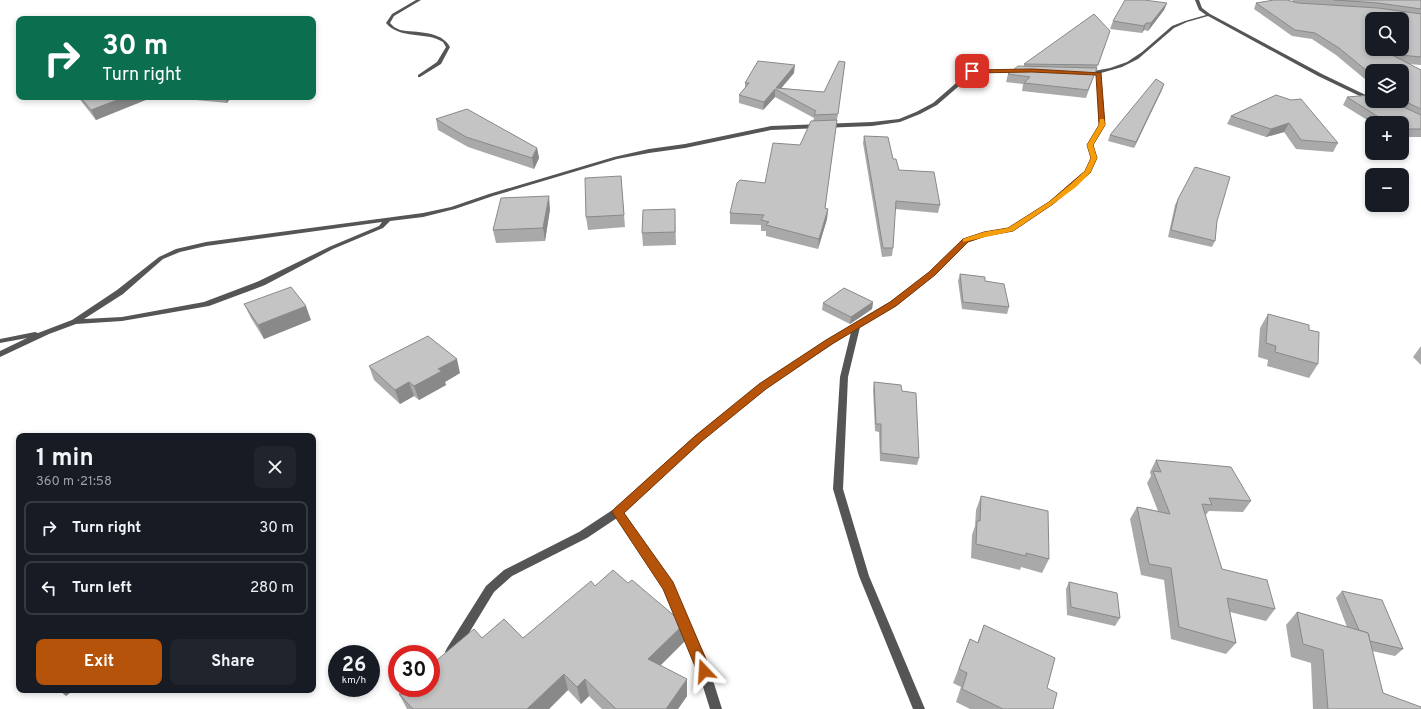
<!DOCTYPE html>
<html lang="en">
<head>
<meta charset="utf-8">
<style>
	:root { --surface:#171b24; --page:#20242c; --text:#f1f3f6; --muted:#9ea1a6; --line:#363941; --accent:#b45309 }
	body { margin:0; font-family:Overpass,sans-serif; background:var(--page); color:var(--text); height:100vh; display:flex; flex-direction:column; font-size:15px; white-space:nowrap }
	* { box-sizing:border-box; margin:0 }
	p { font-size:13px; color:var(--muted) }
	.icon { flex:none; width:22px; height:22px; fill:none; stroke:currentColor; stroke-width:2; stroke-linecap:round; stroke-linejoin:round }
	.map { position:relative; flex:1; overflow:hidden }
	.side { position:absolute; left:16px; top:433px; width:300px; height:260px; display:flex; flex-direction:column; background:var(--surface); border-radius:8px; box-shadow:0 2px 6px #0003 }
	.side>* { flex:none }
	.top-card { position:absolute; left:16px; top:16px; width:300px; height:84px; border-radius:8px; box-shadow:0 2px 6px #0003; background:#0b6e4f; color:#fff; overflow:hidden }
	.buttons { position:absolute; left:1365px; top:12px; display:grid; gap:8px }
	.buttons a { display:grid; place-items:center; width:44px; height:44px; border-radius:8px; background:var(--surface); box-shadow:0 2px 6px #0003; font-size:20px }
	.speed { position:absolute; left:328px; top:645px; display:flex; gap:8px; font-size:20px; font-weight:700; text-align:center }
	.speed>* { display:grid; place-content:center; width:52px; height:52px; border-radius:50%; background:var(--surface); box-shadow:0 2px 6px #0003; line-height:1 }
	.speed small { font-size:10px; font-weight:400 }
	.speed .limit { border:6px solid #d22; background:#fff; color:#111 }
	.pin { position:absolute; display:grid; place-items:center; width:34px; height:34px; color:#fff; margin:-17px; border-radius:8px; box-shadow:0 2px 6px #0006 }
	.me { position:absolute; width:44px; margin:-22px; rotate:340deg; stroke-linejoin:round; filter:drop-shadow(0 0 3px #0008) }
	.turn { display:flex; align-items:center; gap:14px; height:84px; padding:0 20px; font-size:18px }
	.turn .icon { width:52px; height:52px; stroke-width:2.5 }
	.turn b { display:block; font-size:28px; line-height:34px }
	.round { display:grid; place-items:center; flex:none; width:42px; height:42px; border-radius:8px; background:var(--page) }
	.overview { display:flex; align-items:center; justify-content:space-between; height:68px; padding:0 20px }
	h1 { font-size:24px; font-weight:700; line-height:30px }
	.action { display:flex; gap:8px; margin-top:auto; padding:8px 20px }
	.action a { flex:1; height:46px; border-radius:8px; background:var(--accent); color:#fff; font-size:16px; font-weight:700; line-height:46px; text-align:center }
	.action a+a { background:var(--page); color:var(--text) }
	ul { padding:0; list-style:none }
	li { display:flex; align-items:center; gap:12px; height:54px; margin:0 8px 6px; padding:0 12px; border:2px solid var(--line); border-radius:8px }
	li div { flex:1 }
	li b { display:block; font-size:15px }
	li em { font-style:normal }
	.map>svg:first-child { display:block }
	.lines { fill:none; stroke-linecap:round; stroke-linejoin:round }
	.minor { fill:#555; fill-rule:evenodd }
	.wall { fill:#a9a9a9 }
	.shaded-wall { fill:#898989 }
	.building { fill:#c4c4c4; stroke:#898989; fill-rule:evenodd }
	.route { fill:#b45309; stroke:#753606 }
	.slow { fill:#f59e0b }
</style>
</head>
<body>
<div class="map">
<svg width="1421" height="709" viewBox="0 0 1421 709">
	<rect width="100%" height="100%" fill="#fff"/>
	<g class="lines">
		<g class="minor">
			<path d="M416,0H421L394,16L390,23L394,27L400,30C416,33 441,30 450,47L441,64L420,77H418V75L437,62L446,47L443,42C426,31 400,40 386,23L392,14Z"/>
			<path d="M1195,0H1199L1202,8L1210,14L1322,74L1372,98V101H1374H1370L1318,76L1208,16L1187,22L1174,28L1138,59L1122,67L1101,73L1105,125L1093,145L1097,158L1090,173L1053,204L1012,231L985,236L968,241L934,275L896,306L860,327L848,377L843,489L869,576L925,709H913L859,576L833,489L840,377L851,332L766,388L701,440L624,513L672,583L706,658L722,709H710L694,658L664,589L617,518L587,538L512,576L494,592L455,656L451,657L447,656L445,652L447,648L486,586L504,570L579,532L614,509L695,436L760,384L826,340L890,302L930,273L964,239L984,232L1008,228L1049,202L1085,171L1091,158L1087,145L1099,125L1097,74H1085L1083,73L1110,68L1127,62L1142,52L1172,26L1185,21L1206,15L1199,10Z"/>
			<path d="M970,70H1022L1024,71L1022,72H973L965,77L959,86L937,105L920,114L900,122L872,126L771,130L685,148L649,153L617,159L493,196L455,209L423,217L390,221L383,228L333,249L265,285L209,306L122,321L76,324L49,334L0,357V351L27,338L0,343V339L35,332L38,333L72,320L117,290L159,257L176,249L206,242L423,213L451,207L489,194L614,157L649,149L685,144L771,126L872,122L899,119L916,112L933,103L955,84L961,75ZM382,222L379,226L329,247L259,281L204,302L122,317L84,319L123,294L163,259L180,252L206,246Z"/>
		</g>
	</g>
	<g class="wall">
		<path d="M1293,0H1421V65L1408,64L1421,70V137H1402V123H1372L1343,105L1347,97L1372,101H1402V71H1372V85L1336,55L1312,39L1292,36L1254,9L1256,3L1292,1Z"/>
		<path d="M1167,3L1164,10L1148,31L1144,30L1142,33L1110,29L1113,21Z"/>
		<path d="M1110,31L1086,98L1022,91L1023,84L1006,82L1008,74L1024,67V64Z"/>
		<path d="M845,62L825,208L828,209L827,219L818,249L766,236V231H761V225L730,224V213L765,183L800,145L813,121L814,118L775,97L763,110L739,103V95L745,88V83L794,73L781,88L824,92Z"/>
		<path d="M1164,84L1134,148L1108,141L1110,135Z"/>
		<path d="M1276,95L1338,143L1333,152L1296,149L1284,132L1266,137L1227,124L1231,116Z"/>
		<path d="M78,97H147L148,99L96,120Z"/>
		<path d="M194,97H231L227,103L196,100Z"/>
		<path d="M436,119L537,148L539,158L534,169L468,147L438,130Z"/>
		<path d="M864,136L893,159L899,170L940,205L938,213L895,209L893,248L892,256L882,257L863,143Z"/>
		<path d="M621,176L625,227L588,230L586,217Z"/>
		<path d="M1178,199L1217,221L1215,241L1212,247L1168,237L1175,205Z"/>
		<path d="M550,209L545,241L496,243L493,230Z"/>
		<path d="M675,209L676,245L643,246L642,233Z"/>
		<path d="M960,274L985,281L1009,307L1007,314L962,309L958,281Z"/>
		<path d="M873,302L872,309L850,324L822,310L823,303Z"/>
		<path d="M244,304L311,320L264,339L251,318Z"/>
		<path d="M1268,314L1309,330L1318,364L1309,378L1267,366L1268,360L1258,357L1260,328Z"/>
		<path d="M1421,346V365L1413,357Z"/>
		<path d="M369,366L460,373L445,382L446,385L419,400L414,396L400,404L374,380Z"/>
		<path d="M874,382L902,391L919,458L917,465L880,461L879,432L875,431L873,390Z"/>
		<path d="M1156,460L1251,501L1243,512L1209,511L1205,516L1222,569L1275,609L1266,621L1230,612L1236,643L1226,654L1171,639L1164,580L1141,575L1130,519L1137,507L1158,511L1147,483L1151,476L1150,472Z"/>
		<path d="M981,496L1049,559L1042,573L1021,567L1020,570L971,558L972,535L975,526L976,510Z"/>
		<path d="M1069,582L1120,618L1115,626L1067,615L1066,589Z"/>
		<path d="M595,586L685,641L660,665L687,696L678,709H602L589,696L581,704L568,690L549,709H407L399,694H407L482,638H523Z"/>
		<path d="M1342,591L1403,649L1395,656L1372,651L1383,693L1421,709H1313L1311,663L1291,657L1286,625L1297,612L1347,627L1336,598Z"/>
		<path d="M984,625L1047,688L1053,709H970L956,702L961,687L953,683L970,639L977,643Z"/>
	</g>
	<g class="shaded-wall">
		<path d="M1167,3L1164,10L1148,31L1151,23Z"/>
		<path d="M1146,23L1144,30L1142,33L1144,26Z"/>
		<path d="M795,65L794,73L779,91L776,88Z"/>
		<path d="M1164,84L1162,90L1134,148L1136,142Z"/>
		<path d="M775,89V97L763,110L764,102Z"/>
		<path d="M125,97H147L148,99L96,120L91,110Z"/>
		<path d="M225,97H231L227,103Z"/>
		<path d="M1289,123L1284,132L1266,137L1271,129Z"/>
		<path d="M537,148L539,158L534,169L532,158Z"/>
		<path d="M549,196L550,209L545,241L543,228Z"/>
		<path d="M828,209L827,219L818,249L819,239Z"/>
		<path d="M873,302L872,309L850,324L851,317Z"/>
		<path d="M306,306L311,320L264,339L258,325Z"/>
		<path d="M457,359L460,373L445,382L446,385L419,400L414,386L438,369Z"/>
		<path d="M409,382L414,396L400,404L395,390Z"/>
		<path d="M684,624L685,641L650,676L648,659Z"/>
		<path d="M564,674L568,690L549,709H527Z"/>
		<path d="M585,679L589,696L581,704L577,687Z"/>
		<path d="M687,679V696L678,709H666Z"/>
		<path d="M59,690H74L66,696Z"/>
	</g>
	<g class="building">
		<path d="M1125,0H1144L1167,3L1151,23H1146L1144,26L1113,21Z"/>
		<path d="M1274,0H1287L1298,3L1378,8L1421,14V57L1390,54L1421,70V109L1402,100V71H1372V75L1339,48L1315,33L1295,30L1256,3ZM1372,19H1402V49H1372Z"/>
		<path d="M1334,0H1421V9L1378,3Z"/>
		<path d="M1094,14L1110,31L1098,65L1024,64Z"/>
		<path d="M758,61L795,65L776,88L824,92L839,61L845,62L838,114L814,115L816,111L775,89L764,102L739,95L749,83H745Z"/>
		<path d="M1018,66L1097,68L1088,90L1024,83L1030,77L1008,74Z"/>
		<path d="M1156,79L1164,84L1136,142L1110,135Z"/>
		<path d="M1276,95L1291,100L1301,99L1338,143L1301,140L1289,123L1271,129L1231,116Z"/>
		<path d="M1372,95V101H1390L1421,115V129H1402V123H1388L1347,97Z"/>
		<path d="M80,97H125L91,110Z"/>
		<path d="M467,109L537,148L532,158L466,137L436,119Z"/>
		<path d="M837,120L825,208L828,209L819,239L766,225L769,222L761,220L764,215L730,213L737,183L740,180L765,183L773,143L800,145L811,121Z"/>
		<path d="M864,136L888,137L893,159H896L899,170L934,172L940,205L896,201L893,248H883Z"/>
		<path d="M1195,167L1230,177L1217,221L1215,241L1171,230L1178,199Z"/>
		<path d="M621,176L624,215L586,217L585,178Z"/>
		<path d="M549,196L543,228L493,230L501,198Z"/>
		<path d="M675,209V232L642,233L643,210Z"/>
		<path d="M960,274L985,277V281L1004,284L1009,307L963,302Z"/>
		<path d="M291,287L306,306L258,325L244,304Z"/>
		<path d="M844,288L873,302L851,317L823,303Z"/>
		<path d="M1268,314L1309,325V330L1319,332L1318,364L1275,352L1276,346L1266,343Z"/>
		<path d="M428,336L457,359L438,369L442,371L414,386L409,382L395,390L369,366Z"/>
		<path d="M874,382L901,385L902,391L916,393L919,458L881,453V424H876Z"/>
		<path d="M1156,460L1231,467L1251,501L1209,498L1212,505L1202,504L1222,569L1267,580L1275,609L1227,598L1236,643L1179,627L1171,568L1149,564L1137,507L1170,514L1153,471L1161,472Z"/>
		<path d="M981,496L1048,511L1049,559L1026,553V556L976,544L977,521H980Z"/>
		<path d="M613,570L628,583L632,580L684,624L648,659L687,679L666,709H616L585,679L577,687L564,674L527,709H413L399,694H407L412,688H431V665L474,629L482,638L504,619L523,638L591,581L595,586Z"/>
		<path d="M1069,582L1117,593L1120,618L1071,607Z"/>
		<path d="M1342,591L1382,600L1403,649L1370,641L1368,633L1359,630Z"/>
		<path d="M1297,612L1368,633L1383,693L1421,707V709H1328L1323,650L1303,644Z"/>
		<path d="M984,625L1055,658L1047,688L1057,693L1053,709H1003L962,689L967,673L959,669L970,639L978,643Z"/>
	</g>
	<path class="route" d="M1032,69L1101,73L1105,125L1093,145L1097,158L1090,173L1053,204L1013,231L986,236L968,242L935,275L896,306L832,344L766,389L702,441L624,513L673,582L711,671L709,676L704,677L699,676L663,589L614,515L612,512L614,509L695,436L759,384L826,340L890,302L929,272L963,239L984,232L1008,228L1049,202L1085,171L1091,158L1087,145L1099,125L1096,75L1032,72L972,73L969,71L972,70Z"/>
	<path class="slow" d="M1100,119H1104L1105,125L1093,145L1097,158L1090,173L1076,187L1053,204L1013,231L963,242V239L984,232L1008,228L1049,202L1071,184L1085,171L1091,158L1087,145L1099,125Z"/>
</svg>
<div class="buttons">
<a><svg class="icon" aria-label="search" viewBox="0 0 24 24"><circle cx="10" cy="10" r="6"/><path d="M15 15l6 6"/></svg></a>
<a><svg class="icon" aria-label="layers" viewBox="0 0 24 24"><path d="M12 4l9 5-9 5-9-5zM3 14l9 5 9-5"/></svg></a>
<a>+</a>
<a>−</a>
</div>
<div class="speed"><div>26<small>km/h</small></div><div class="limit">30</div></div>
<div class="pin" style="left:972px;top:71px;background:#d93025"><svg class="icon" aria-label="arrive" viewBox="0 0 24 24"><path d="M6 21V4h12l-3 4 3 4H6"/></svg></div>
<svg class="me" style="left:704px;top:671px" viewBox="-20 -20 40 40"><path d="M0-17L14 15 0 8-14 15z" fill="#b45309" stroke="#fff" stroke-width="4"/></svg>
<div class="top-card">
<div class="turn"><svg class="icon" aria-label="right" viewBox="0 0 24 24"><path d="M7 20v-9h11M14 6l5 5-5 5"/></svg><div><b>30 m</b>Turn right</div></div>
</div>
<section class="side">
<div class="overview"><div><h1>1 min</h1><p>360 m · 21:58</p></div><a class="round"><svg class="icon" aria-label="close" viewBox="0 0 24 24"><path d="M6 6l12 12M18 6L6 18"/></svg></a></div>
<ul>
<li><svg class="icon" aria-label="right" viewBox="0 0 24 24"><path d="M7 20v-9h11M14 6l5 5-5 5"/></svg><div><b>Turn right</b></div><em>30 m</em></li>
<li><svg class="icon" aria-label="left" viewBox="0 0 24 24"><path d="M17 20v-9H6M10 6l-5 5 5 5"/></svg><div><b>Turn left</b></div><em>280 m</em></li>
</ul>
<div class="action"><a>Exit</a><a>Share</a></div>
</section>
</div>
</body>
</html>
